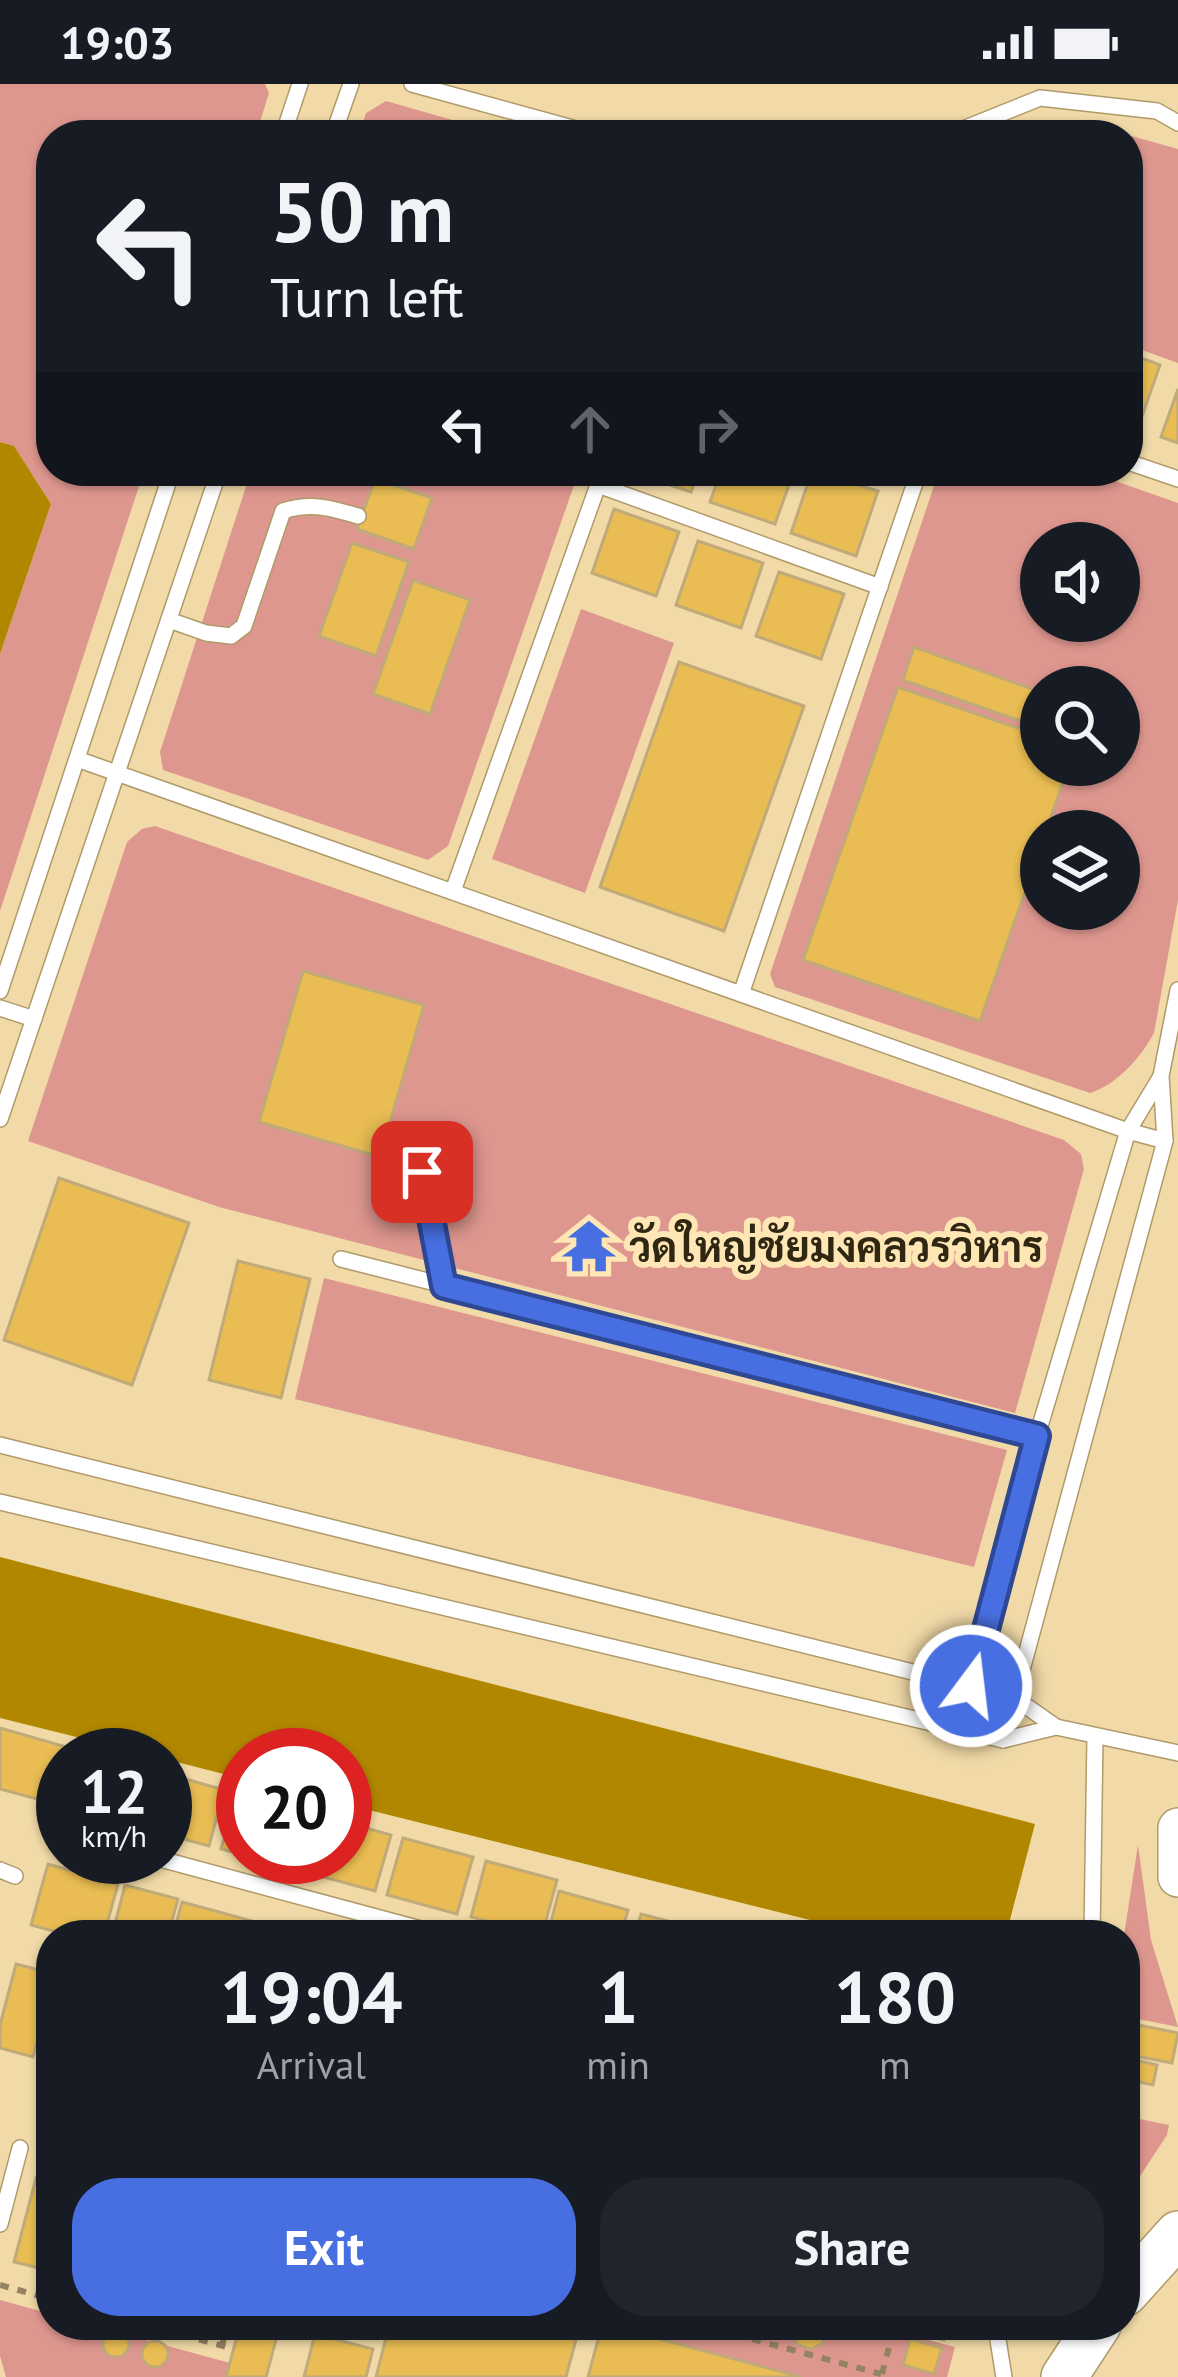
<!DOCTYPE html>
<html lang="en">
<head>
<meta charset="utf-8">
<style>
	:root { --surface:#171b24; --page:#20242c; --text:#f1f3f6; --muted:#9ea1a6; --accent:#486fe2 }
	body { margin:0; font-family:"PT Sans",Sarabun,sans-serif; background:var(--page); color:var(--text); height:100vh; display:flex; flex-direction:column; font-size:45px; white-space:nowrap }
	* { box-sizing:border-box; margin:0 }
	p { font-size:39px; color:var(--muted) }
	.icon { flex:none; width:66px; height:66px; fill:none; stroke:currentColor; stroke-width:2; stroke-linecap:round; stroke-linejoin:round }
	.map { position:relative; flex:1; overflow:hidden }
	.details { position:absolute; left:36px; top:1836px; width:1104px; height:420px; display:flex; flex-direction:column; background:var(--surface); border-radius:48px; box-shadow:0 3px 9px #0004 }
	.details>* { flex:none }
	.top-card { position:absolute; left:36px; top:36px; width:1107px; height:366px; border-radius:48px; box-shadow:0 3px 9px #0004; background:#171b24; color:var(--text); overflow:hidden }
	.controls { position:absolute; left:1020px; top:438px; display:grid; gap:24px }
	.controls a { display:grid; place-items:center; width:120px; height:120px; border-radius:50%; background:var(--surface); box-shadow:0 3px 9px #0004; font-size:60px }
	.speed { position:absolute; left:36px; top:1644px; display:flex; gap:24px; font-size:60px; font-weight:700; text-align:center }
	.speed>* { display:grid; place-content:center; width:156px; height:156px; border-radius:50%; background:var(--surface); box-shadow:0 3px 9px #0004; line-height:1 }
	.speed small { font-size:30px; font-weight:400 }
	.speed .limit { border:18px solid #d22; background:#fff; color:#111 }
	.pin { position:absolute; display:grid; place-items:center; width:102px; height:102px; color:#fff; margin:-51px; border-radius:24px; box-shadow:0 6px 18px #0006 }
	.me { position:absolute; width:132px; margin:-66px; rotate:15deg; stroke-linejoin:round; filter:drop-shadow(0 0 9px #0008) }
	.turn { display:flex; align-items:center; gap:42px; height:252px; padding:0 36px; font-size:54px }
	.turn .icon { width:156px; height:156px; stroke-width:2.5 }
	.turn b { display:block; font-size:84px; line-height:102px }
	.lanes { display:flex; align-items:center; height:114px; padding:0 36px; background:#0003; justify-content:center; gap:60px; direction:ltr }
	.lanes .off { opacity:.35 }
	.eta { display:flex; justify-content:space-evenly; align-items:center; height:204px; text-align:center }
	.eta b { font-size:72px; font-weight:700; line-height:84px }
	.cta { display:flex; gap:24px; margin-top:auto; padding:24px 36px }
	.cta a { flex:1; height:138px; border-radius:48px; background:var(--accent); color:#fff; font-size:48px; font-weight:700; line-height:138px; text-align:center }
	.cta a+a { background:var(--page); color:var(--text) }
	.status { display:flex; justify-content:space-between; align-items:center; height:84px; padding:0 60px; background:var(--surface); direction:ltr }
	.status svg { height:33px; fill:currentColor }
	.map>svg:first-child { display:block }
	.green { fill:#de978f; fill-rule:evenodd }
	.water { fill:#b18700 }
	.building { fill:#e9bd53; stroke:#c0aa7a; stroke-width:3 }
	.lines { fill:none; stroke-linecap:round; stroke-linejoin:round }
	.service-casing { stroke:#b09a6a; stroke-width:18 }
	.tertiary-casing { stroke:#b09a6a; stroke-width:42 }
	.secondary-casing { stroke:#b09a6a; stroke-width:48 }
	.path { stroke:#938360; stroke-width:6; stroke-dasharray:9 9; stroke-linecap:butt }
	.service { stroke:#fff; stroke-width:15 }
	.tertiary { stroke:#fff; stroke-width:39 }
	.secondary { stroke:#fff; stroke-width:45 }
	.route-casing { stroke:#2f4893; stroke-width:30 }
	.route { stroke:#486fe2; stroke-width:21 }
	.labels { text-anchor:middle; dominant-baseline:central; stroke-width:12; stroke-linejoin:round; paint-order:stroke }
	.poi-label { font-size:42px; font-weight:bold; fill:#302713; stroke:#fee7b4; text-anchor:start }
</style>
</head>
<body>
<div class="status"><b>19:03</b><svg viewBox="0 0 49 12"><path d="M0 12V9h3v3zM5 12V6h3v6zM10 12V3h3v9zM15 12V0h3v12zM26 1h20v11H26zM47 4h2v5h-2z"/></svg></div>
<div class="map">
<svg width="1178" height="2293" viewBox="0 0 1178 2293">
	<rect width="100%" height="100%" fill="#f1daa8"/>
	<g class="green">
		<path d="M0,0H265L269,9L256,51H51V387H144L0,827V570L51,420L14,362L0,358Z"/>
		<path d="M386,17L505,51H359L366,29Z"/>
		<path d="M1128,51L1178,65V279L1128,261Z"/>
		<path d="M251,387H579L448,762L428,776L163,686L160,668Z"/>
		<path d="M939,387H1087L1178,419V816L1154,949C1141,973 1117,1001 1090,1009L775,903L770,890ZM1041,459H1119V537H1041ZM1041,603H1119V681H1041ZM1041,747H1119V825H1041Z"/>
		<path d="M581,525L674,559L585,809L492,775Z"/>
		<path d="M155,742L1064,1056L1081,1070L1084,1085L1015,1329L219,1123L28,1057L127,758L142,745Z"/>
		<path d="M324,1194L1007,1366L974,1483L295,1315Z"/>
		<path d="M1138,1761L1151,1856L1178,1943L1128,1933L1125,1943L1124,1851Z"/>
		<path d="M1125,2032L1169,2041L1167,2051L1125,2115Z"/>
		<path d="M0,2216L51,2230V2241H91L230,2279L226,2293H6L0,2272Z"/>
		<path d="M652,2241H871L955,2263L947,2293H801L649,2252Z"/>
	</g>
	<g class="water">
		<path d="M0,358L14,362L51,420L0,570Z"/>
		<path d="M0,1473L1035,1740L1006,1851H870L345,1720V1671H243V1695L165,1675V1671H149L0,1634Z"/>
	</g>
	<g class="building">
		<path d="M1128,269L1160,281L1139,341L1128,338Z"/>
		<path d="M1178,305V359L1161,353Z"/>
		<path d="M629,387H699L691,408Z"/>
		<path d="M721,387H794L775,440L710,418Z"/>
		<path d="M812,387L878,407L856,472L791,449Z"/>
		<path d="M375,395L432,414L414,465L357,445Z"/>
		<path d="M614,425L679,448L656,512L592,489Z"/>
		<path d="M698,457L763,479L741,544L676,521Z"/>
		<path d="M352,459L409,478L376,572L319,552Z"/>
		<path d="M779,488L844,510L821,575L756,552Z"/>
		<path d="M413,496L470,516L430,630L373,610Z"/>
		<path d="M914,563L1041,608L1032,641L903,596Z"/>
		<path d="M679,578L804,622L724,847L600,803Z"/>
		<path d="M898,603L1041,652V681H1069L1046,747H1041V762L980,937L803,876Z"/>
		<path d="M303,887L424,921L380,1073L259,1038Z"/>
		<path d="M59,1094L189,1139L132,1301L4,1256Z"/>
		<path d="M238,1177L310,1195L281,1314L209,1296Z"/>
		<path d="M0,1644L63,1662L48,1718L0,1705Z"/>
		<path d="M165,1689L224,1706L209,1762L165,1750Z"/>
		<path d="M237,1709L243,1711V1771L221,1765Z"/>
		<path d="M345,1738L391,1751L375,1807L305,1788L309,1773H345Z"/>
		<path d="M403,1754L473,1773L457,1830L387,1811Z"/>
		<path d="M486,1777L557,1796L542,1851L471,1833Z"/>
		<path d="M48,1780L118,1800L104,1851H68L31,1841Z"/>
		<path d="M125,1801L178,1815L168,1851H112Z"/>
		<path d="M559,1807L628,1826L621,1851L548,1850Z"/>
		<path d="M182,1818L282,1845L280,1851H173Z"/>
		<path d="M641,1830L710,1848L709,1851H635Z"/>
		<path d="M16,1880L51,1889V1907L33,1973L0,1964V1941Z"/>
		<path d="M1129,1939L1178,1949L1172,1979L1125,1970Z"/>
		<path d="M1131,1975L1157,1981L1153,2001L1127,1995Z"/>
		<path d="M36,2094L51,2098V2187L14,2178Z"/>
		<path d="M240,2241H280L266,2293H226Z"/>
		<path d="M354,2241H580L566,2293H376L387,2250Z"/>
		<path d="M602,2241L611,2242L801,2293H588Z"/>
		<path d="M793,2241H824L823,2259L811,2265L798,2261L791,2250Z"/>
		<path d="M914,2241H948L944,2256L912,2248Z"/>
		<circle cx="116" cy="2260" r="13"/>
		<path d="M315,2250L373,2265L366,2293H304Z"/>
		<path d="M910,2255L942,2264L934,2290L903,2281Z"/>
		<circle cx="155" cy="2270" r="13"/>
	</g>
	<g class="lines">
		<defs>
			<g id="service">
				<path d="M412,0L598,51"/>
				<path d="M283,51L300,0"/>
				<path d="M333,51L351,0"/>
				<path d="M948,51L1040,14L1157,27L1178,39"/>
				<path d="M1128,378L1178,395"/>
				<path d="M598,401L880,503"/>
				<path d="M169,536L206,549L231,552L244,542L283,427C311,418 331,424 358,432"/>
				<path d="M77,675L1128,1047L1165,1057"/>
				<path d="M453,807L603,387"/>
				<path d="M0,907L172,387"/>
				<path d="M741,910L919,387"/>
				<path d="M0,924L34,935"/>
				<path d="M0,1035L219,387"/>
				<path d="M422,1088L444,1202"/>
				<path d="M341,1175L1037,1352"/>
				<path d="M0,1361L1013,1613L1056,1643L1178,1669"/>
				<path d="M0,1418L1003,1656L1056,1643"/>
				<path d="M960,1646L1037,1352L1128,1047L1160,994"/>
				<path d="M1003,1656L1165,1057L1161,992L1178,906"/>
				<path d="M153,1773L443,1851"/>
				<path d="M0,1786L15,1792"/>
				<path d="M1092,1851L1095,1652"/>
				<path d="M0,2140L20,2064"/>
				<path d="M1002,2241L998,2256L1004,2293"/>
			</g>
			<path id="tertiary" d="M1178,1744V1793"/>
			<g id="secondary">
				<path d="M1125,2209L1178,2150"/>
				<path d="M1064,2293L1098,2241"/>
			</g>
		</defs>
		<use href="#service" class="service-casing"/>
		<use href="#tertiary" class="tertiary-casing"/>
		<use href="#secondary" class="secondary-casing"/>
		<g class="path">
			<path d="M0,2201L51,2215"/>
			<path d="M147,2241L234,2265"/>
			<path d="M700,2241L881,2290"/>
			<path d="M222,2262L227,2241"/>
			<path d="M882,2290L895,2241"/>
		</g>
		<use href="#service" class="service"/>
		<use href="#tertiary" class="tertiary"/>
		<use href="#secondary" class="secondary"/>
	</g>
	<g class="lines">
		<defs>
			<path id="route" d="M422,1088L444,1202L1037,1352L971,1602"/>
		</defs>
		<use href="#route" class="route-casing"/>
		<use href="#route" class="route"/>
	</g>
	<defs>
		<symbol id="temple-bare" viewBox="-9 -9 18 18"><path d="M0-6L5-2H3V0L6.5 2.5H4V6H1.5V3h-3V6H-4V2.5H-6.5L-3 0V-2H-5Z" fill="#486fe2" stroke="#fee7b4" stroke-width="2.5" paint-order="stroke"/></symbol>
	</defs>
	<g fill-rule="evenodd">
		<use href="#temple-bare" x="551" y="1124" width="76" height="76"/>
	</g>
	<g class="labels">
		<g class="poi-label">
			<text x="629" y="1162">วัดใหญ่ชัยมงคลวรวิหาร</text>
		</g>
	</g>
</svg>
<div class="controls">
<a><svg class="icon" aria-label="sound" viewBox="0 0 24 24"><path d="M4 9h4l5-4v14l-5-4H4zM17 9q2 3 0 6"/></svg></a>
<a><svg class="icon" aria-label="search" viewBox="0 0 24 24"><circle cx="10" cy="10" r="6"/><path d="M15 15l6 6"/></svg></a>
<a><svg class="icon" aria-label="layers" viewBox="0 0 24 24"><path d="M12 4l9 5-9 5-9-5zM3 14l9 5 9-5"/></svg></a>
</div>
<div class="speed"><div>12<small>km/h</small></div><div class="limit">20</div></div>
<div class="pin" style="left:422px;top:1088px;background:#d93025"><svg class="icon" aria-label="arrive" viewBox="0 0 24 24"><path d="M6 21V4h12l-3 4 3 4H6"/></svg></div>
<svg class="me" style="left:971px;top:1602px" viewBox="-20 -20 40 40"><circle r="17" fill="#486fe2" stroke="#fff" stroke-width="3"/><path d="M0-11L8 9 0 5-8 9z" fill="#fff"/></svg>
<div class="top-card">
<div class="turn"><svg class="icon" aria-label="left" viewBox="0 0 24 24"><path d="M17 20v-9H6M10 6l-5 5 5 5"/></svg><div><b>50 m</b>Turn left</div></div>
<div class="lanes"><svg class="icon" aria-label="left" viewBox="0 0 24 24"><path d="M17 20v-9H6M10 6l-5 5 5 5"/></svg><svg class="icon off" aria-label="ahead" viewBox="0 0 24 24"><path d="M12 20V5M6 11l6-6 6 6"/></svg><svg class="icon off" aria-label="right" viewBox="0 0 24 24"><path d="M7 20v-9h11M14 6l5 5-5 5"/></svg></div>
</div>
<section class="details">
<div class="eta">
<div><b>19:04</b><p>Arrival</p></div>
<div><b>1</b><p>min</p></div>
<div><b>180</b><p>m</p></div>
</div>
<div class="cta"><a>Exit</a><a>Share</a></div>
</section>
</div>
</body>
</html>
